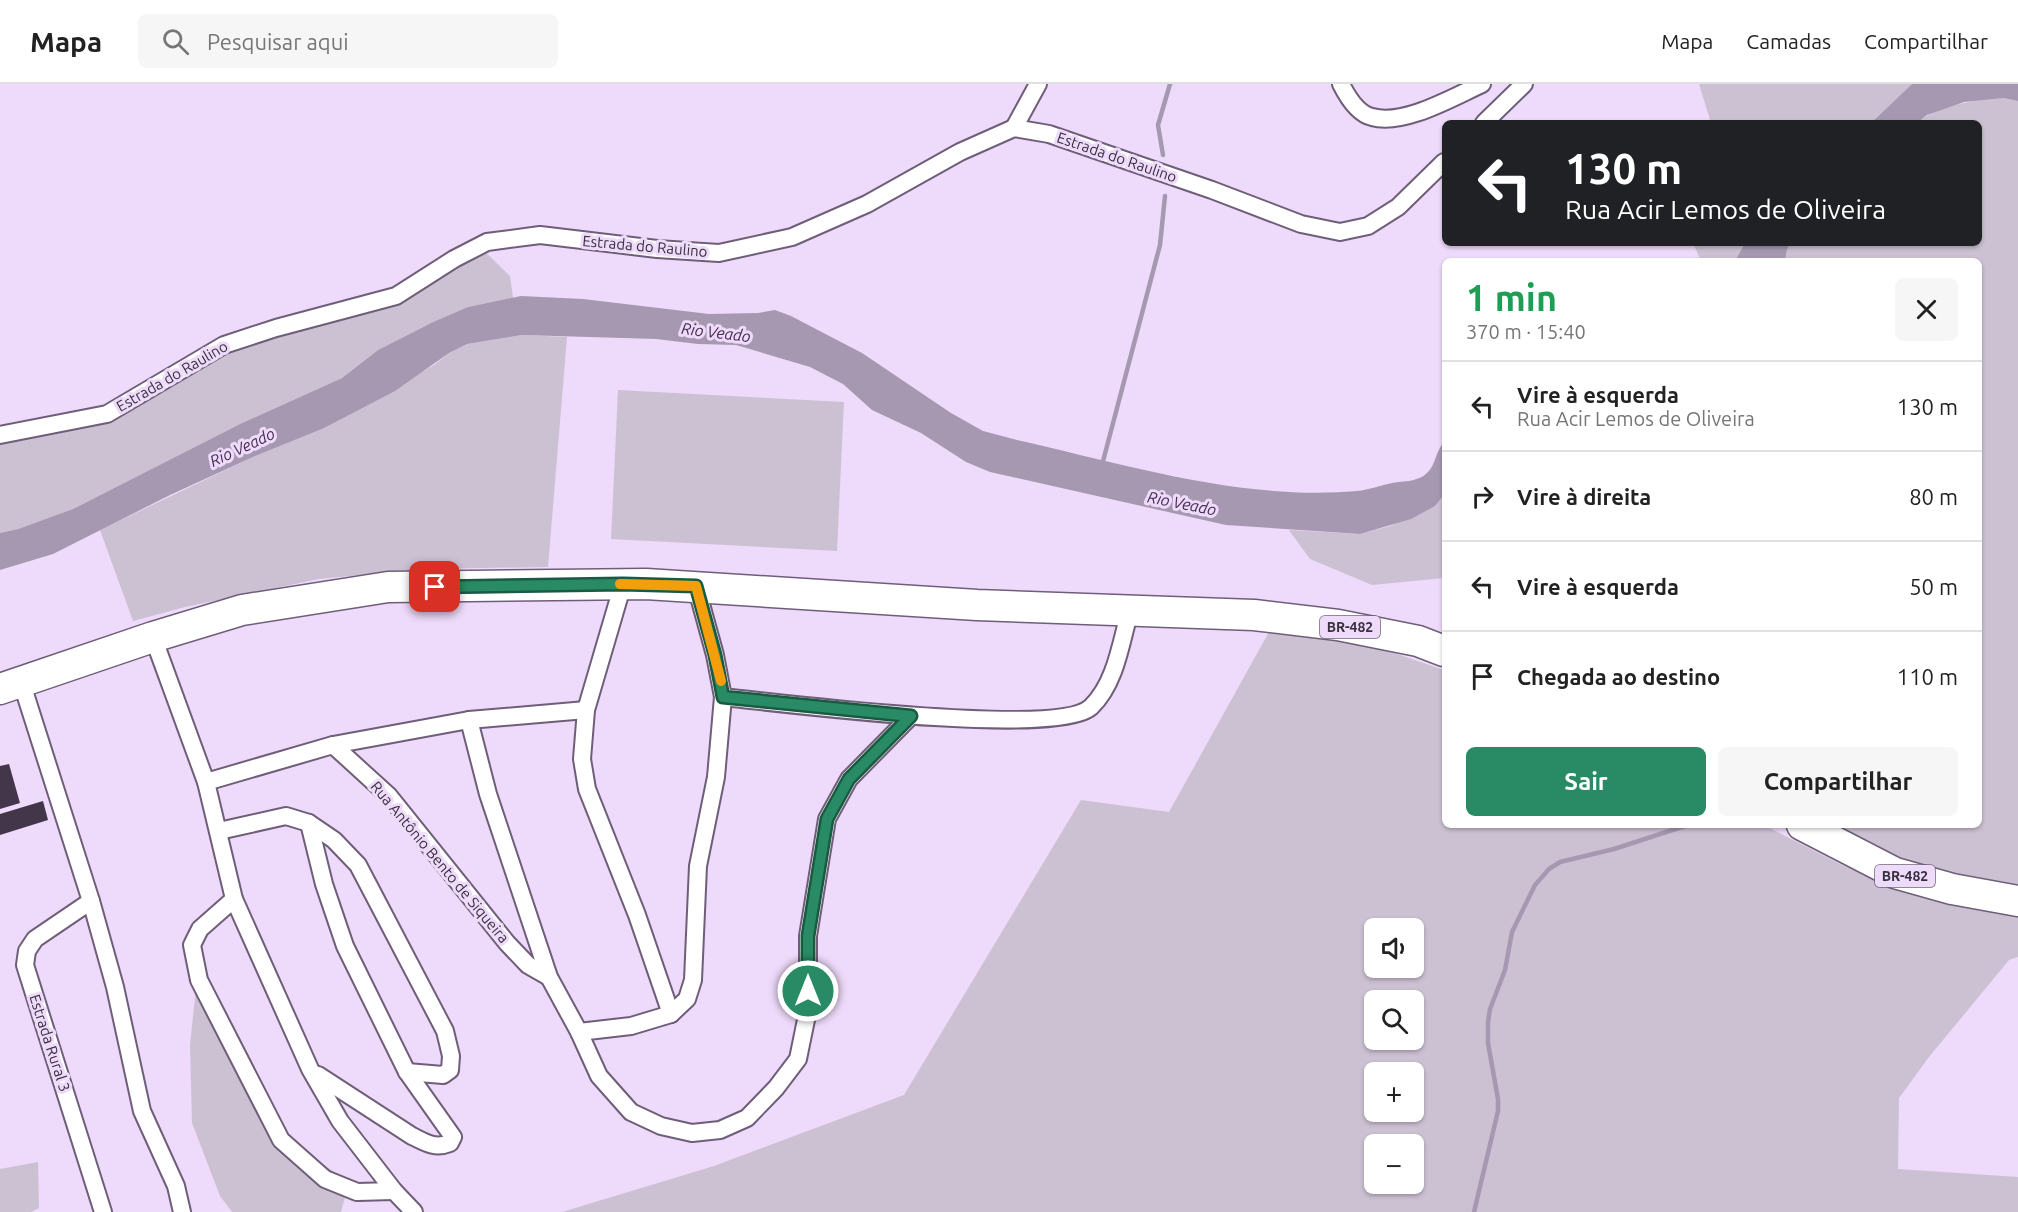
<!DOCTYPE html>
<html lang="pt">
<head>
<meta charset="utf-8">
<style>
	:root { --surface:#fff; --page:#f6f6f6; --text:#222; --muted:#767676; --line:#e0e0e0; --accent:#288b65 }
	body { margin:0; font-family:Ubuntu,sans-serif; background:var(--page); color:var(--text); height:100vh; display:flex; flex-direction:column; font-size:22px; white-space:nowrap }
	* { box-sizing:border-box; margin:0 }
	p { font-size:20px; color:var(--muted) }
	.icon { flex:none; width:33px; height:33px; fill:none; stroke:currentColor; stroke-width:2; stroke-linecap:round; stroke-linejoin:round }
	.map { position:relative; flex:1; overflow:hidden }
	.panel { position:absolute; left:1442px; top:174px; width:540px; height:570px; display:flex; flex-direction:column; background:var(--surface); border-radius:9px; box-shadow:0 2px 4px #0004 }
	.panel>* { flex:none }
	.hud { position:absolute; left:1442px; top:36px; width:540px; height:126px; border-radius:9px; box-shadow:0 2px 4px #0004; background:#202124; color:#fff; overflow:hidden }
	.buttons { position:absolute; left:1364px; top:834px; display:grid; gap:12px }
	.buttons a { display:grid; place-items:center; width:60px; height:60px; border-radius:9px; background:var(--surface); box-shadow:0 2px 4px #0004; font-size:30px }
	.pin { position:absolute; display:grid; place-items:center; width:51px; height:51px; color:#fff; margin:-26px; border-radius:12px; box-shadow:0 3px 9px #0006 }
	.me { position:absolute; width:66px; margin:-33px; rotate:0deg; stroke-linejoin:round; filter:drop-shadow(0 0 4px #0008) }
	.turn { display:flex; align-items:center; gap:21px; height:126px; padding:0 24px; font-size:27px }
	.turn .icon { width:78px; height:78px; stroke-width:2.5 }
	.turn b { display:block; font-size:42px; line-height:51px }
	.round { display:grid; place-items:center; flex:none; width:63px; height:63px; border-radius:9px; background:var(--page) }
	.summary { display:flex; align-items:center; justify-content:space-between; height:102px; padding:0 24px }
	h1 { font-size:36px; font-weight:600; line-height:45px; color:#1e9e55 }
	.action { display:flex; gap:12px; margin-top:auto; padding:12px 24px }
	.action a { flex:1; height:69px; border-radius:9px; background:var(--accent); color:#fff; font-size:24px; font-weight:600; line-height:69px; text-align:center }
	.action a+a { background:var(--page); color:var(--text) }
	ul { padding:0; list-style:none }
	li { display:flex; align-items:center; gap:18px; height:90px; padding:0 24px; border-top:2px solid var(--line) }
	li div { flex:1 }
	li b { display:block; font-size:22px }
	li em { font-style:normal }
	header { display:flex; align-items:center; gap:36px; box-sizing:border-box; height:84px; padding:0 30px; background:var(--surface); border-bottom:2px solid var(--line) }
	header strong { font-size:28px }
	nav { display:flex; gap:33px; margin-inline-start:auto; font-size:21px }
	.search { width:420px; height:54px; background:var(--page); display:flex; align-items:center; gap:15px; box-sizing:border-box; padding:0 21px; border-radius:9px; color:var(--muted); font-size:22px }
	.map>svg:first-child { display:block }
	.green { fill:#ccc1d2; fill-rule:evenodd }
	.water { fill:#a798b1 }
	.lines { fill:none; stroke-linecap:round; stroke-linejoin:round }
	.stream { stroke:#a798b1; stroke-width:4.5 }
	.building { fill:#43354a }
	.street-casing { stroke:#6f5e79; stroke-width:20 }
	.highway-casing { stroke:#6f5e79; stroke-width:33 }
	.street { stroke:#fff; stroke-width:16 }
	.highway { stroke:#fff; stroke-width:30 }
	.route-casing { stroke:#1a5a42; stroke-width:15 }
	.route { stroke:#288b65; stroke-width:10 }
	.slow { stroke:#f59e0b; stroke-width:10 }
	.labels { text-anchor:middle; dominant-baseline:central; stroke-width:6; stroke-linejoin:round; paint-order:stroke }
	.shield { fill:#eedafa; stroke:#6f6375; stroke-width:1.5 }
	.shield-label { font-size:14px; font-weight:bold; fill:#38303c }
	.street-label { font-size:15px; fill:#38303c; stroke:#eedafa }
	.water-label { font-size:16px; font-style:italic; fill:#452d52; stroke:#eedafa }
</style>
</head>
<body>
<header>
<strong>Mapa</strong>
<div class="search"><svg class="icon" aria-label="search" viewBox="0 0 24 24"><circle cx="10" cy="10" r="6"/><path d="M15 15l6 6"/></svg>Pesquisar aqui</div>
<nav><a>Mapa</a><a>Camadas</a><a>Compartilhar</a></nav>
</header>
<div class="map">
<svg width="2018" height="1128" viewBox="0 0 2018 1128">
	<rect width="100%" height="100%" fill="#eedafa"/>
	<g class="green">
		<path d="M1699,0H1912L1871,39H1711Z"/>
		<path d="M2004,14L2018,17V808L1944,796L1816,741H1978V177H1785L1787,166L1790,159H1978V39H1917C1941,19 1974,17 2004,14Z"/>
		<path d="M1693,159H1745L1735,177H1701Z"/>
		<path d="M482,165L510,192L513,214L468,223L433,238L378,266L342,294L240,340L73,425L18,445L0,449V348L87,337L244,260L343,228Z"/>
		<path d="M522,251L567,253L548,483L422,485L319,495L185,523L133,537L100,446L253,373L322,345L434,281L449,269L467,260Z"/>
		<path d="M618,306L844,318L837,467L611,455Z"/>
		<path d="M1444,411V494L1372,501L1310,475L1289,446L1360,450L1390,442L1435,422Z"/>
		<path d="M1274,539L1332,548L1444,586V741H1764L1838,779L1872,794L1926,814L1985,827L2018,830V873L2009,876L1929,973L1899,1014L1898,1085L2018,1093V1128H562L714,1082L904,1011L1081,716L1169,728ZM1374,844H1413V884H1374ZM1374,916H1413V956H1374ZM1374,988H1413V1028H1374ZM1374,1060H1413V1100H1374Z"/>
		<path d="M196,904L267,1033L306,1069L349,1098L341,1128H232L220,1112L192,1039L190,961Z"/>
		<path d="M38,1078L39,1124L31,1128H0V1085Z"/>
	</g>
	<g class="water">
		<path d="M1912,0H2018V17L2004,14L1964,18L1927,31L1917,39H1871Z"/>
		<path d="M1745,159H1790L1787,166L1785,177H1735Z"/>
		<path d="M521,212L583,215L709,230L758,229L775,226L791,232L862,269L951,329L983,347L1017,356C1128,381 1242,417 1357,407C1369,406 1381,401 1392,399C1404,397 1418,398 1427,389C1436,381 1435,368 1444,358V411L1435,422L1411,435L1360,450L1226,441L990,388L966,378L921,349L872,326L843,300L810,283L736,261L698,260L656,255L522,251L467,260L449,269L395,307L322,345L253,373L170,411L53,470L0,486V449L18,445L73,425L240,340L342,294L378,266L433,238L468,223Z"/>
	</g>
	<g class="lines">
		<g class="stream">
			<path d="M1163,71L1158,41L1170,0"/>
			<path d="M1102,381L1160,161L1165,112"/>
			<path d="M1474,1128L1498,1027V1015L1488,959V938L1490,925L1505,886L1512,848L1535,801L1549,785L1560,778L1614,765L1688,741"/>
		</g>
	</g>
	<g class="building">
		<path d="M9,680L20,719L0,725V682Z"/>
		<path d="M43,717L48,736L0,751V730Z"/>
	</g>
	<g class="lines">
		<defs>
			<g id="street">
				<path d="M1341,0C1347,12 1358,30 1372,33C1404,42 1453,13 1482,0"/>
				<path d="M1484,39L1524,0"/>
				<path d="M1014,44L1038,0"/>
				<path d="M0,351L107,330L224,261L276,244L396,212L454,175L487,158L540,151L657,165L719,169L792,153L867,120L960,68L1014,44L1049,50L1212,106L1301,140L1340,148L1368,142L1398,123L1444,78"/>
				<path d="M623,500L586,626L582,675L587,705L637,831L671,930"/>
				<path d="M153,553L206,698L234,815L310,985L340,1037L394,1107L414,1128"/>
				<path d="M21,597L91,817L115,903L142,1027L176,1102L182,1128"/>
				<path d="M723,613C780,619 1058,654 1091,623C1116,599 1121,558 1130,526"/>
				<path d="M469,636L488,710L549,893L579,948L599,992L631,1028L661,1042L692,1049L720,1046L747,1034L776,1004L798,975L808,926V852L827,735L849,695L911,632"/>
				<path d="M333,661L389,712L507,859L528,881L549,893"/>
				<path d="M206,698L333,661L469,636L586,626"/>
				<path d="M309,739L324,800L345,862L407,988L453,1053L450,1059C435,1065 426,1059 412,1052L318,991"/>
				<path d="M219,747L286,732L309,739L334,756L358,781L445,947L451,972L450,986L443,991L407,988"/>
				<path d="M234,815L200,845L192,861L199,896L281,1056L325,1095L357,1108L394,1107"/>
				<path d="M91,817L35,855L27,867L25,881L103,1128"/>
				<path d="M579,948L631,942L671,930L687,915L693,896L698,782L716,693L723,613L715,571L696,502"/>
			</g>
			<g id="highway">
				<path d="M0,605L153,553L242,526L388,503L646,500L977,521L1254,531L1338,541L1418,557L1444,567"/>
				<path d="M1802,741L1895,789L1952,805L2018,817"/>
			</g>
		</defs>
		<use href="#street" class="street-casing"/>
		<use href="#highway" class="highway-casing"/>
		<use href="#street" class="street"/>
		<use href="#highway" class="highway"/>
	</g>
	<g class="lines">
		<defs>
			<path id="route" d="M435,503L623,500L696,502L715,571L723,613L911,632L849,695L827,735L808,852V907"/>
		</defs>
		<use href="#route" class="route-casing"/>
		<use href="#route" class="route"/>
		<path class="slow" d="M620,500L696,502L721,597"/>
	</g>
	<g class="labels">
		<g class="shield">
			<rect x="1320" y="532" width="60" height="22" rx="4.5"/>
			<rect x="1875" y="781" width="60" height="22" rx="4.5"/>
		</g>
		<g class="shield-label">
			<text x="1350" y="543">BR-482</text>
			<text x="1905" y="792">BR-482</text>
		</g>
		<g class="street-label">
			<text transform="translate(1117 73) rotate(19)">Estrada do Raulino</text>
			<text transform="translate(645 162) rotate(5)">Estrada do Raulino</text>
			<text transform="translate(172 292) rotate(-30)">Estrada do Raulino</text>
			<text transform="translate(440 778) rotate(50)">Rua Antônio Bento de Siqueira</text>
			<text transform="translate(50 959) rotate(72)">Estrada Rural 3</text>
		</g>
		<g class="water-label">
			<text transform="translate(716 248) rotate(7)">Rio Veado</text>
			<text transform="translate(242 363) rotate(-25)">Rio Veado</text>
			<text transform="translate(1182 419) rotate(11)">Rio Veado</text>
		</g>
	</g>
</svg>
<div class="buttons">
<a><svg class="icon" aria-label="sound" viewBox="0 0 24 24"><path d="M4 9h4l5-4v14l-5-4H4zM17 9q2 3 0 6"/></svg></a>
<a><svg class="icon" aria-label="search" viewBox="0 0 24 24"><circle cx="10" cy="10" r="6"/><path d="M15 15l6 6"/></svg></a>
<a>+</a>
<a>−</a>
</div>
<div class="pin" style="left:435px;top:503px;background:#d93025"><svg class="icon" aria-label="arrive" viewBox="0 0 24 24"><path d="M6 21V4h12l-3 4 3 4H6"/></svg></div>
<svg class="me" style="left:808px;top:907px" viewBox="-20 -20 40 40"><circle r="17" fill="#288b65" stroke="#fff" stroke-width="3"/><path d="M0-11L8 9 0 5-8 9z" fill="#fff"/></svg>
<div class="hud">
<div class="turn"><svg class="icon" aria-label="left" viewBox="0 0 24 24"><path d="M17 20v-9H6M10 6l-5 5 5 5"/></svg><div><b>130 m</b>Rua Acir Lemos de Oliveira</div></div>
</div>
<section class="panel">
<div class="summary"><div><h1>1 min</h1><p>370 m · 15:40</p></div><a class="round"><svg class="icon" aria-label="close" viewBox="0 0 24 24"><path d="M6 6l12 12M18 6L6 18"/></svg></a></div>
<ul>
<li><svg class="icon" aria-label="left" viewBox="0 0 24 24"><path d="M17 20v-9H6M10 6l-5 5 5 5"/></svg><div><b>Vire à esquerda</b><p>Rua Acir Lemos de Oliveira</p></div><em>130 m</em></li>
<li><svg class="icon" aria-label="right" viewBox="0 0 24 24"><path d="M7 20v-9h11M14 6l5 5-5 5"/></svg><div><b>Vire à direita</b></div><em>80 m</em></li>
<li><svg class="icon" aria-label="left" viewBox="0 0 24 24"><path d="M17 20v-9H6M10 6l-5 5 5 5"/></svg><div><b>Vire à esquerda</b></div><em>50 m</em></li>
<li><svg class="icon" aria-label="arrive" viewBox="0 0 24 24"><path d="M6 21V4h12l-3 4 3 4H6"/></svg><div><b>Chegada ao destino</b></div><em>110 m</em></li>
</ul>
<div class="action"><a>Sair</a><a>Compartilhar</a></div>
</section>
</div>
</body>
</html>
